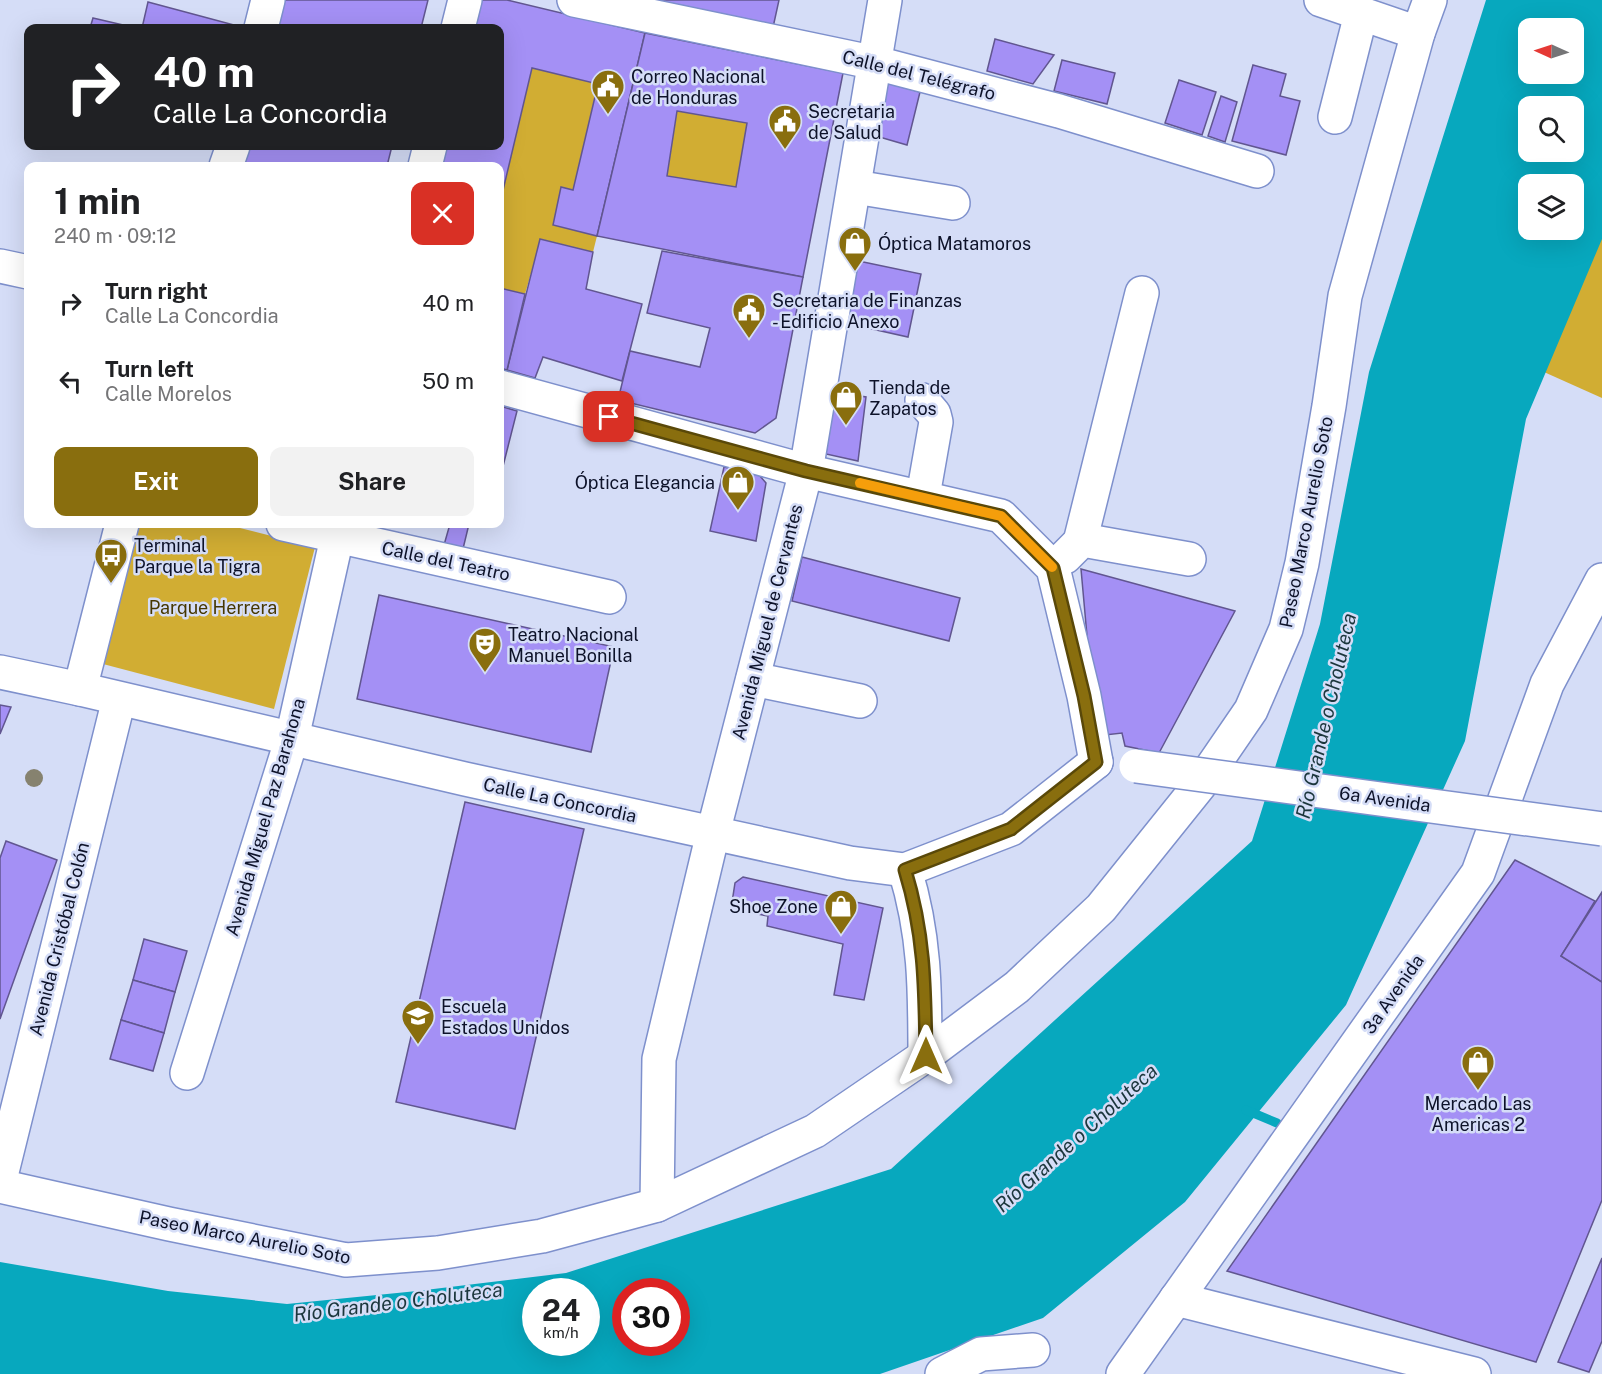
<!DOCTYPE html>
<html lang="en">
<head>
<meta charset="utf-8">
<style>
	:root { --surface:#fff; --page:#f2f2f2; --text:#202124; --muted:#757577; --accent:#896e0e }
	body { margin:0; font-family:"Public Sans",sans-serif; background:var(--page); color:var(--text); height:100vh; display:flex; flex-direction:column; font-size:22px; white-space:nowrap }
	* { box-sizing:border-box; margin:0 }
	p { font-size:20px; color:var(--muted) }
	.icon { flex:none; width:33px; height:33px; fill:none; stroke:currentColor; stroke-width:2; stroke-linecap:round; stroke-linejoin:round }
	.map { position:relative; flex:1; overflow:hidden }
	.panel { position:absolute; left:24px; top:162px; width:480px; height:366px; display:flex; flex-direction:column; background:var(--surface); border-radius:12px; box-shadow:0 6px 24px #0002 }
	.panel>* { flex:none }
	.banner { position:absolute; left:24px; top:24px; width:480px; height:126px; border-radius:12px; box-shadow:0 6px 24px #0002; background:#202124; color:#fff; overflow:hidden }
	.needle { width:39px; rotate:273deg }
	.controls { position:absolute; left:1518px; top:18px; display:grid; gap:12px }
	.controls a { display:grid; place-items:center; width:66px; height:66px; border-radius:12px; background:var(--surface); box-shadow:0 6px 24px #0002; font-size:30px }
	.speed { position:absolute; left:522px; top:1278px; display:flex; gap:12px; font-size:30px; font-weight:700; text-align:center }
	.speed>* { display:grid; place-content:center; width:78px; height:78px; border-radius:50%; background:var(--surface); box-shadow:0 6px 24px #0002; line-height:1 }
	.speed small { font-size:15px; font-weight:400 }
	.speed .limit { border:9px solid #d22; background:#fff; color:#111 }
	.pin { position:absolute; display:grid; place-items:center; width:51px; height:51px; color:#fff; margin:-26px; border-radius:12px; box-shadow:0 3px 9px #0006 }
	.me { position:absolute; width:66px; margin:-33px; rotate:0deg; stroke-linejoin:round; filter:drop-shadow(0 0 4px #0008) }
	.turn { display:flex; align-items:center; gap:21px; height:126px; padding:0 30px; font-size:27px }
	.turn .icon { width:78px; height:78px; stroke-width:2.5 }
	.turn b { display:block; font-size:42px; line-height:51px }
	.round { display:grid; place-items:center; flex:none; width:63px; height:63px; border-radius:12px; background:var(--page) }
	.headline { display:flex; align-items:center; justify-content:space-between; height:102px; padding:0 30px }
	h1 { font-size:36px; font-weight:700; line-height:45px }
	.button { display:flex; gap:12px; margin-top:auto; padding:12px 30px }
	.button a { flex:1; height:69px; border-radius:12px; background:var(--accent); color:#fff; font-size:24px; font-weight:700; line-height:69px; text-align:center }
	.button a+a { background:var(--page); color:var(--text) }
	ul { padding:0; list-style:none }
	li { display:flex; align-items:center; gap:18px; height:78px; padding:0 30px }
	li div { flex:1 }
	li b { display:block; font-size:22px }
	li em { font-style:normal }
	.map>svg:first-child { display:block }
	.green { fill:#d1ad33 }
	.water { fill:#07a8be; fill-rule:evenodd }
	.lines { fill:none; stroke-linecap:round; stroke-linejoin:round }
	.stream { stroke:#07a8be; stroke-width:9 }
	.building { fill:#a490f5; stroke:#615690; stroke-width:1.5; fill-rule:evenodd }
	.minor-casing { stroke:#7e90cc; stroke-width:36 }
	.major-casing { stroke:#7e90cc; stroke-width:36 }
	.minor { stroke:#fff; stroke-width:33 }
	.major { stroke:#fff; stroke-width:33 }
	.minor-bridge-casing { stroke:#7e90cc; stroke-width:36; stroke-linecap:butt }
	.minor-bridge { stroke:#fff; stroke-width:33 }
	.tree { fill:#86826f }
	.route-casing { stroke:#594809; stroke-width:15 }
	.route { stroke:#896e0e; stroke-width:10 }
	.slow { stroke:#f59e0b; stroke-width:10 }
	.labels { text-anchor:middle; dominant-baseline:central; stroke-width:5; stroke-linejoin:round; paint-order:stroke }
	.street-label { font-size:18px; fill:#0d1229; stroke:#d5ddf7 }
	.poi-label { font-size:18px; fill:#0d1229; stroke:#d5ddf7; text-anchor:start }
	.park-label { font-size:18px; fill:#463700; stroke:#d5ddf7 }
	.water-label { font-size:20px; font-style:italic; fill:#1b363c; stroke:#d5ddf7 }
</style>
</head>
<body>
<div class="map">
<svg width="1602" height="1374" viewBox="0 0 1602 1374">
	<rect width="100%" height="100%" fill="#d5ddf7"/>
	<g class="green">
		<path d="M532,68L598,84L573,190L561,188L553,225L597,236L593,252L541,239L525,294L500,288V203Z"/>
		<path d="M677,111L747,123L736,187L667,176Z"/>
		<path d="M1602,212V398L1535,368Z"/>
		<path d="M139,524H224L315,547L274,709L103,664Z"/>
	</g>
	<path class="water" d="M1486,0H1602V239L1526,419L1465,741L1346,1005L1185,1202L1043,1318L880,1374H0V1262L168,1291L287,1304L417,1291L566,1273L891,1169L1252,841L1320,624L1369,372ZM1528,28H1574V74H1528ZM1528,106H1574V152H1528ZM1528,184H1574V230H1528ZM536,1292H586V1342H536ZM626,1292H676V1342H626Z"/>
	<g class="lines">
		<path class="stream" d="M1246,1110L1277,1123"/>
	</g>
	<g class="building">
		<path d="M283,0H428L421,28H276Z"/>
		<path d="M477,0H507L645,33L597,236L553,225L561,187L573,190L598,84L532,68L500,203V166H437L442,146H500V28H470Z"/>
		<path d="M661,0H779L772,32L660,9Z"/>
		<path d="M148,2L234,25L233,28H142Z"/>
		<path d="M93,18L136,28H90Z"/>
		<path d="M645,33L843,73L803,277L597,236ZM677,111L747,123L736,187L667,176Z"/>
		<path d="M995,39L1054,55L1033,84L987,71Z"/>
		<path d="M1062,60L1115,73L1107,104L1054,91Z"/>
		<path d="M1253,65L1286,74L1280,96L1300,101L1286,155L1232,141Z"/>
		<path d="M877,80L920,92L907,145L869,134Z"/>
		<path d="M1179,80L1216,92L1202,135L1165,123Z"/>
		<path d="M1221,96L1237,102L1225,142L1208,136Z"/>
		<path d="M246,146H392L387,166H241Z"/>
		<path d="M540,239L593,252L586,289L642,304L622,381L543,357L535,378L507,370Z"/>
		<path d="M662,251L803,277L776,418L755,433L618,400L630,351L700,367L710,328L647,313Z"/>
		<path d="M849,259L921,274L908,337L836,321Z"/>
		<path d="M500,288L525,294L507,370L500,368Z"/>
		<path d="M834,392L866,397L858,461L826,454Z"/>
		<path d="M500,406L517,411L500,478Z"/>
		<path d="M724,467L759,475L766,483L756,541L710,531Z"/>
		<path d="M450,524H469L461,557L442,552Z"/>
		<path d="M802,557L960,598L949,641L792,601Z"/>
		<path d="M1081,569L1235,611L1159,753L1125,746L1122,733L1096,736Z"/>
		<path d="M379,595L614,647L591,752L357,699Z"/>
		<path d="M0,705L11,707L0,734Z"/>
		<path d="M465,802L584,829L515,1129L396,1102Z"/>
		<path d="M6,841L57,860L0,1019V858Z"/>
		<path d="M1515,860L1595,901L1561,956L1602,982V1200L1536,1362L1227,1271Z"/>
		<path d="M743,877L883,908L864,1000L834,995L843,944L767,926L768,916L731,909L735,883Z"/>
		<path d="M1602,892V982L1561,956Z"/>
		<path d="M144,939L187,951L175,992L133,980Z"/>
		<path d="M133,980L175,992L164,1033L121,1020Z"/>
		<path d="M121,1020L164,1033L153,1071L110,1059Z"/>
		<path d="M1602,1258V1341L1589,1372L1558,1362Z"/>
	</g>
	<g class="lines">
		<defs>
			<g id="minor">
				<path d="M574,0L876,63L1059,111L1257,171"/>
				<path d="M1321,0L1418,33"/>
				<path d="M458,28L465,0"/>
				<path d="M1335,117L1361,14"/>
				<path d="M425,166L430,146"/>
				<path d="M855,187L953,203"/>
				<path d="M500,387L806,471L1001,516L1053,568L1084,696L1096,762"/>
				<path d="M922,400L934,414L936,422L923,496"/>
				<path d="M283,524L609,597"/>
				<path d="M1080,542L1142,293"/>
				<path d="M1065,557L1080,542L1088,541L1189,559"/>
				<path d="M753,679L860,701"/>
				<path d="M80,689L465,779L850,863L905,870L1011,829L1096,762"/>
				<path d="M905,870C925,935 925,989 925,1056"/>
				<path d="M187,1073L292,738L340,524"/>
				<path d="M0,1180L119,699"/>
				<path d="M0,1186L169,1224L346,1260L438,1253L542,1236L657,1205L815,1131L925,1056L1017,987L1101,908L1199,786L1251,710L1286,629L1302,563L1329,406L1345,296L1418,33L1430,0"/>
				<path d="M657,1205L659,1059L713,833L806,471L885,0"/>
				<path d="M1176,1299L1474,1374"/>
				<path d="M942,1374L981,1354L1033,1350"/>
				<path d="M1123,1374L1478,873L1547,684L1602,580"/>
			</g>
			<g id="major">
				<path d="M261,28L268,0"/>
				<path d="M226,166L233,146"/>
				<path d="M0,266L28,272"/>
				<path d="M0,672L80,689L122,524"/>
			</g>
		</defs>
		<use href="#minor" class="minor-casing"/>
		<use href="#major" class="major-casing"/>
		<use href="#minor" class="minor"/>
		<use href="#major" class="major"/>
		<defs>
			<path id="minor-bridge" d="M1136,766L1602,829"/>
		</defs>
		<use href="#minor-bridge" class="minor-bridge-casing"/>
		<use href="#minor-bridge" class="minor-bridge"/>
	</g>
	<circle class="tree" cx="34" cy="778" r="9"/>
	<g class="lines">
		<defs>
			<path id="route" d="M609,417L806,471L1001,516L1053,568L1084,696L1096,762L1011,829L905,870C925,935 925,989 926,1056"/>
		</defs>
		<use href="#route" class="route-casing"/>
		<use href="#route" class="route"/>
		<path class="slow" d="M860,483L1001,516L1052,567"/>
	</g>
	<defs>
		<symbol id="civic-pin" viewBox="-11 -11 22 30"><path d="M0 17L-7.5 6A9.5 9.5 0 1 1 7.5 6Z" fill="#896e0e" stroke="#d5ddf7"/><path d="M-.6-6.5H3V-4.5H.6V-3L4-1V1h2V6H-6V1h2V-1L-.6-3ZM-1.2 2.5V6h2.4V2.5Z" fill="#fff"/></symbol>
		<symbol id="shop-pin" viewBox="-11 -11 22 30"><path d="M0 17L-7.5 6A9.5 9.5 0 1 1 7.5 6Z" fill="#896e0e" stroke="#d5ddf7"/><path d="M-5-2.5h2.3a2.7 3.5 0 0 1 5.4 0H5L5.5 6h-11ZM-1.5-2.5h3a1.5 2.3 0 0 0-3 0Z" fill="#fff"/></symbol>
		<symbol id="bus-pin" viewBox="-11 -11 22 30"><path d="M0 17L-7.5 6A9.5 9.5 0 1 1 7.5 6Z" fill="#896e0e" stroke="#d5ddf7"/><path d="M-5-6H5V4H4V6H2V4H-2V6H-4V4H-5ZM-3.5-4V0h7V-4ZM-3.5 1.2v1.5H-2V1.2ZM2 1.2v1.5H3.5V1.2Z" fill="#fff"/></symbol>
		<symbol id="theatre-pin" viewBox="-11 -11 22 30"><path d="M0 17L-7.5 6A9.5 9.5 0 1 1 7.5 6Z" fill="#896e0e" stroke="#d5ddf7"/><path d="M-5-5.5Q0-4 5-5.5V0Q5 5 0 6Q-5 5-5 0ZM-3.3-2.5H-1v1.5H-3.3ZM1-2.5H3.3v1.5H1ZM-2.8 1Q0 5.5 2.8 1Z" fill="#fff"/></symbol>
		<symbol id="school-pin" viewBox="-11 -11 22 30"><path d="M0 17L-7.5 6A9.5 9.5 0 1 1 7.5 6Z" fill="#896e0e" stroke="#d5ddf7"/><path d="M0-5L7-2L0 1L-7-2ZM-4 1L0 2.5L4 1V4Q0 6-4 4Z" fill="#fff"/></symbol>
	</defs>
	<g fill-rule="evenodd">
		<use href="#civic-pin" x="589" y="67" width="38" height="52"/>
		<use href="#civic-pin" x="766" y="102" width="38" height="52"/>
		<use href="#shop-pin" x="836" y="224" width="38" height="52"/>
		<use href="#civic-pin" x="730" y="291" width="38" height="52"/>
		<use href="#shop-pin" x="827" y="378" width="38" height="52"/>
		<use href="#shop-pin" x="719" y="463" width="38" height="52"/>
		<use href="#bus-pin" x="92" y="536" width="38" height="52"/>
		<use href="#theatre-pin" x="466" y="625" width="38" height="52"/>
		<use href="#shop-pin" x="822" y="887" width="38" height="52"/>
		<use href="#school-pin" x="399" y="997" width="38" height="52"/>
		<use href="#shop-pin" x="1459" y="1043" width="38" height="52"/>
	</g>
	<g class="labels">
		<g class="street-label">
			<text transform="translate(919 75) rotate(14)">Calle del Telégrafo</text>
			<text transform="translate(1306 522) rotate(-79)">Paseo Marco Aurelio Soto</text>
			<text transform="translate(446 561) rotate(12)">Calle del Teatro</text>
			<text transform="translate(767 622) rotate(-76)">Avenida Miguel de Cervantes</text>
			<text transform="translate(1385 799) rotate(8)">6a Avenida</text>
			<text transform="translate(560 800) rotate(12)">Calle La Concordia</text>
			<text transform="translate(265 817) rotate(-74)">Avenida Miguel Paz Barahona</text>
			<text transform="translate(59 939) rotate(-76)">Avenida Cristóbal Colón</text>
			<text transform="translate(1393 994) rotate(-55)">3a Avenida</text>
			<text transform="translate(245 1237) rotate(11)">Paseo Marco Aurelio Soto</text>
		</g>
		<g class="poi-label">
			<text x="631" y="76">Correo Nacional<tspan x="631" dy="21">de Honduras</tspan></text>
			<text x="808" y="111">Secretaria<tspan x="808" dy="21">de Salud</tspan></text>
			<text x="878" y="243">Óptica Matamoros</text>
			<text x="772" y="300">Secretaria de Finanzas<tspan x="772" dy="21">- Edificio Anexo</tspan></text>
			<text x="869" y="387">Tienda de<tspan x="869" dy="21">Zapatos</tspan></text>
			<text x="715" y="482" text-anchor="end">Óptica Elegancia</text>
			<text x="134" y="545">Terminal<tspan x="134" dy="21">Parque la Tigra</tspan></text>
			<text x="508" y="634">Teatro Nacional<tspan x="508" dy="21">Manuel Bonilla</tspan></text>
			<text x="818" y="906" text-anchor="end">Shoe Zone</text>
			<text x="441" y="1006">Escuela<tspan x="441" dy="21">Estados Unidos</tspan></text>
			<text x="1478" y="1103" text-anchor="middle">Mercado Las<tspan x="1478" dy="21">Americas 2</tspan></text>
		</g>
		<g class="park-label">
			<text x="213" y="607">Parque Herrera</text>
		</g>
		<g class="water-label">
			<text transform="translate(1326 716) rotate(-77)">Río Grande o Choluteca</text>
			<text transform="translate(1076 1138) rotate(-42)">Río Grande o Choluteca</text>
			<text transform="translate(398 1302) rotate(-7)">Río Grande o Choluteca</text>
		</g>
	</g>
</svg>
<div class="controls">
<a><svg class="needle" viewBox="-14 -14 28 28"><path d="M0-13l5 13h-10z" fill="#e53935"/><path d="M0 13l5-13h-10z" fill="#757577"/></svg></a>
<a><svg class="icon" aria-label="search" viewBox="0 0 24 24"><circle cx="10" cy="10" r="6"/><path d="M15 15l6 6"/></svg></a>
<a><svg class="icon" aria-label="layers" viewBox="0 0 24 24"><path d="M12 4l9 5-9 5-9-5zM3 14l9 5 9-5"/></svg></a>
</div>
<div class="speed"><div>24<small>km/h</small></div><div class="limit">30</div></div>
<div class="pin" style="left:609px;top:417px;background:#d93025"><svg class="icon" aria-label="arrive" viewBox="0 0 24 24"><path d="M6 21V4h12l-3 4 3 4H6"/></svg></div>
<svg class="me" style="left:926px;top:1056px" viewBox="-20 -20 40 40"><path d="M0-17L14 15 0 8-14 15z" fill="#896e0e" stroke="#fff" stroke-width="4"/></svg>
<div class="banner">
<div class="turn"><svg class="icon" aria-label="right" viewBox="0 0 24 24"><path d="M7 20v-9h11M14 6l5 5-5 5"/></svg><div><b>40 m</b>Calle La Concordia</div></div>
</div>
<section class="panel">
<div class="headline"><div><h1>1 min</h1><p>240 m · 09:12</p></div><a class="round" style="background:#d93025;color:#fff"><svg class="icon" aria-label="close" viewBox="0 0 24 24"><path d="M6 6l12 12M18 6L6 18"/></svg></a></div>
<ul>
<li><svg class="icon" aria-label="right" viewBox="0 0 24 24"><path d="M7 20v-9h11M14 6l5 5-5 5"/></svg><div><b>Turn right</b><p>Calle La Concordia</p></div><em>40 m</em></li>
<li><svg class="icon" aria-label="left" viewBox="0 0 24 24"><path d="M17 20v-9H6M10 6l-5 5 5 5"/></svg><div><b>Turn left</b><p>Calle Morelos</p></div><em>50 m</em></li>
</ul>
<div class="button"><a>Exit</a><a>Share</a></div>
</section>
</div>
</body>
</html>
